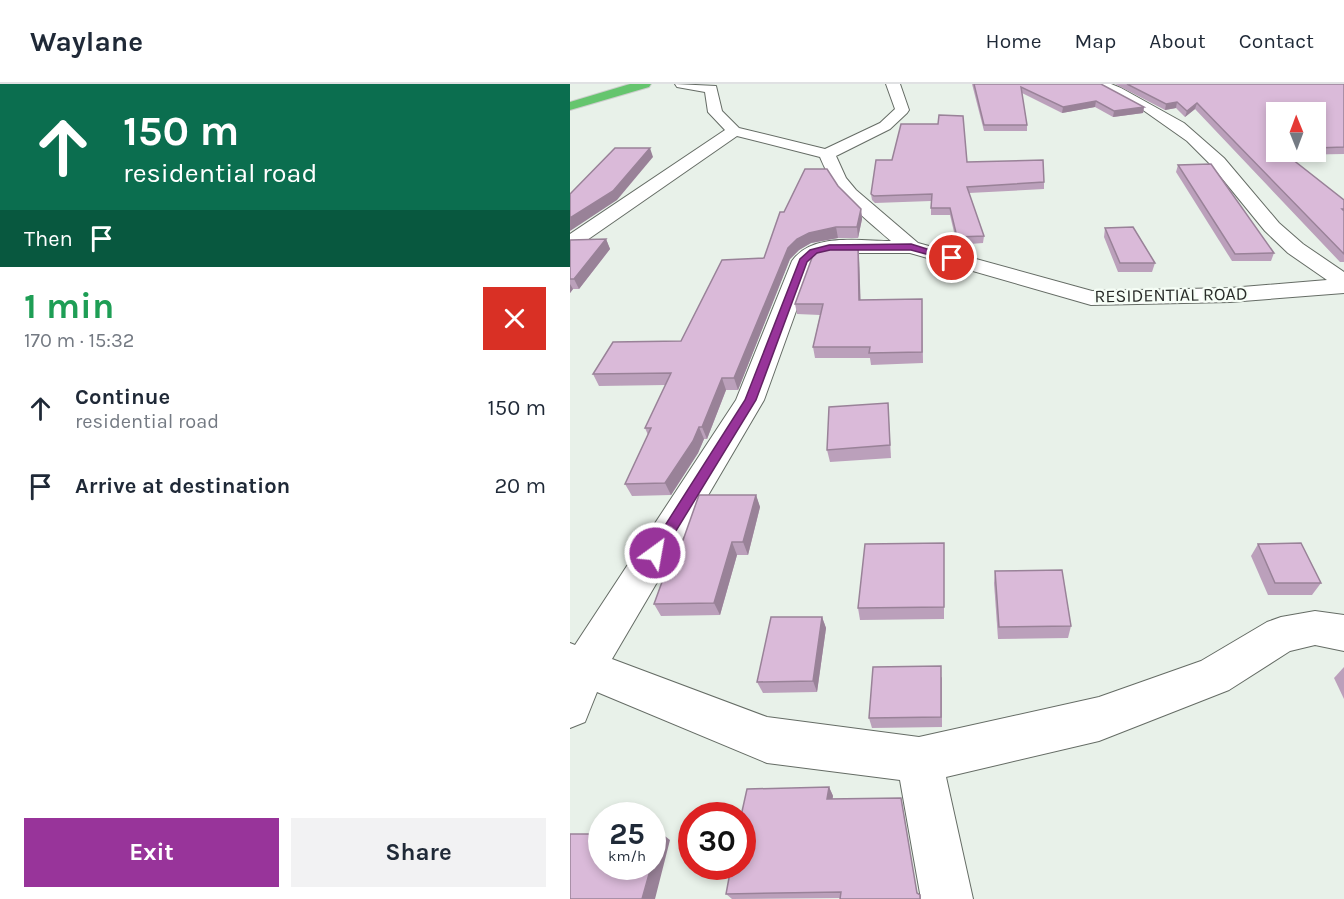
<!DOCTYPE html>
<html lang="en">
<head>
<meta charset="utf-8">
<style>
	:root { --surface:#fff; --page:#f2f2f3; --text:#1f2937; --muted:#747a83; --line:#e0e1e3; --accent:#98349a }
	body { margin:0; font-family:Karla,sans-serif; background:var(--page); color:var(--text); height:100vh; display:flex; flex-direction:column; font-size:22px; white-space:nowrap }
	* { box-sizing:border-box; margin:0 }
	p { font-size:20px; color:var(--muted) }
	.icon { flex:none; width:33px; height:33px; fill:none; stroke:currentColor; stroke-width:2; stroke-linecap:round; stroke-linejoin:round }
	.map { position:relative; flex:1; overflow:hidden }
	.sheet { display:flex; flex-direction:column; background:var(--surface); width:570px }
	.sheet>* { flex:none }
	.banner { background:#0b6e4f; color:#fff; overflow:hidden }
	.needle { width:39px; rotate:359deg }
	.tools { position:absolute; left:696px; top:18px; display:grid; gap:12px }
	.tools a { display:grid; place-items:center; width:60px; height:60px; border-radius:0px; background:var(--surface); box-shadow:0 3px 9px #0003; font-size:30px }
	.speed { position:absolute; left:18px; top:718px; display:flex; gap:12px; font-size:30px; font-weight:700; text-align:center }
	.speed>* { display:grid; place-content:center; width:78px; height:78px; border-radius:50%; background:var(--surface); box-shadow:0 3px 9px #0003; line-height:1 }
	.speed small { font-size:15px; font-weight:400 }
	.speed .limit { border:9px solid #d22; background:#fff; color:#111 }
	.pin { position:absolute; display:grid; place-items:center; width:51px; height:51px; color:#fff; margin:-26px; border:3px solid #fff; border-radius:50%; box-shadow:0 2px 6px #0007 }
	.me { position:absolute; width:66px; margin:-33px; rotate:32deg; stroke-linejoin:round; filter:drop-shadow(0 0 4px #0008) }
	.turn { display:flex; align-items:center; gap:21px; height:126px; padding:0 24px; font-size:27px }
	.turn .icon { width:78px; height:78px; stroke-width:2.5 }
	.turn b { display:block; font-size:42px; line-height:51px }
	.then { display:flex; align-items:center; height:57px; padding:0 24px; background:#0003; gap:12px; font-size:22px }
	.round { display:grid; place-items:center; flex:none; width:63px; height:63px; border-radius:0px; background:var(--page) }
	.head { display:flex; align-items:center; justify-content:space-between; height:102px; padding:0 24px }
	h1 { font-size:36px; font-weight:700; line-height:45px; color:#1e9e55 }
	.primary-button { display:flex; gap:12px; margin-top:auto; padding:12px 24px }
	.primary-button a { flex:1; height:69px; border-radius:0px; background:var(--accent); color:#fff; font-size:24px; font-weight:700; line-height:69px; text-align:center }
	.primary-button a+a { background:var(--page); color:var(--text) }
	ul { padding:0; list-style:none }
	li { display:flex; align-items:center; gap:18px; height:78px; padding:0 24px }
	li div { flex:1 }
	li b { display:block; font-size:22px }
	li em { font-style:normal }
	header { display:flex; align-items:center; gap:36px; box-sizing:border-box; height:84px; padding:0 30px; background:var(--surface); border-bottom:2px solid var(--line) }
	header strong { font-size:28px }
	nav { display:flex; gap:33px; margin-inline-start:auto; font-size:21px }
	main { display:flex; flex:1; min-height:0 }
	.map>svg:first-child { display:block }
	.lines { fill:none; stroke-linecap:round; stroke-linejoin:round }
	.street-casing { stroke:#656c65; stroke-width:2 }
	.highway-casing { stroke:#cccdcc; stroke-width:2 }
	.street { fill:#fff; fill-rule:evenodd }
	.highway { fill:#65c56e; fill-rule:evenodd }
	.wall { fill:#bba0bb; fill-rule:evenodd }
	.shaded-wall { fill:#998298 }
	.building { fill:#dabad9; stroke:#998298; stroke-width:1.5 }
	.route { fill:#98349a; stroke:#632264; stroke-width:1.5 }
	.labels { text-anchor:middle; dominant-baseline:central; stroke-width:4.5; stroke-linejoin:round; paint-order:stroke }
	.far-street-label { font-size:18px; fill:#2a2d2a; stroke:#f6fef6 }
</style>
</head>
<body>
<header>
<strong>Waylane</strong>
<nav><a>Home</a><a>Map</a><a>About</a><a>Contact</a></nav>
</header>
<main>
<section class="sheet">
<div class="banner">
<div class="turn"><svg class="icon" aria-label="ahead" viewBox="0 0 24 24"><path d="M12 20V5M6 11l6-6 6 6"/></svg><div><b>150 m</b>residential road</div></div>
<div class="then">Then<svg class="icon" aria-label="arrive" viewBox="0 0 24 24"><path d="M6 21V4h12l-3 4 3 4H6"/></svg></div>
</div>
<div class="head"><div><h1>1 min</h1><p>170 m · 15:32</p></div><a class="round" style="background:#d93025;color:#fff"><svg class="icon" aria-label="close" viewBox="0 0 24 24"><path d="M6 6l12 12M18 6L6 18"/></svg></a></div>
<ul>
<li><svg class="icon" aria-label="ahead" viewBox="0 0 24 24"><path d="M12 20V5M6 11l6-6 6 6"/></svg><div><b>Continue</b><p>residential road</p></div><em>150 m</em></li>
<li><svg class="icon" aria-label="arrive" viewBox="0 0 24 24"><path d="M6 21V4h12l-3 4 3 4H6"/></svg><div><b>Arrive at destination</b></div><em>20 m</em></li>
</ul>
<div class="primary-button"><a>Exit</a><a>Share</a></div>
</section>
<div class="map">
<svg width="774" height="815" viewBox="0 0 774 815">
	<rect width="100%" height="100%" fill="#e8f1e9"/>
	<g class="lines">
		<defs>
			<path id="street" d="M105,0L146,2L152,27L169,44L255,65L310,39L325,25L316,0H330L339,26L337,29L320,45L266,72L276,94L286,106L348,159L522,207L660,204L757,196L718,169L695,147L642,82L617,57L573,26L523,0H541L551,4L614,39L654,74L709,139L733,160L774,188V209L660,218L521,221L340,169H261L252,173L243,180L194,316L42,575L197,633L349,653L529,613L631,577L697,538L711,533L745,527L774,531V567L745,561L720,567L659,606L529,657L376,693L403,815H351L330,696L197,679L27,608L15,638L0,644V559L5,561L166,316L222,177C242,148 291,157 321,157C289,129 267,114 250,73L167,52L7,163L0,165V150L155,46L138,28L135,8L107,3Z"/>
			<path id="highway" d="M60,0H81L79,3L0,26V18Z"/>
		</defs>
		<use href="#street" class="street-casing"/>
		<use href="#highway" class="highway-casing"/>
		<use href="#street" class="street"/>
		<use href="#highway" class="highway"/>
	</g>
	<g class="wall">
		<path d="M402,0H531L574,23L573,29L543,33L525,23L492,29L452,9L457,41V47H414Z"/>
		<path d="M545,0H774V70L717,71L774,116V178H770L625,25L615,33L606,24L595,26ZM746,28V68H706Z"/>
		<path d="M397,78L474,98V105L399,109L414,152L413,159L387,161L380,131H361V117L305,119L302,116L301,110Z"/>
		<path d="M608,81L704,169L701,177H662L606,88Z"/>
		<path d="M268,102L291,125L292,135L288,154H268L241,159L229,166L220,175L168,306H156L137,355H134L128,369L101,411L62,412L55,400L78,351L75,344L96,301L29,302L23,290L111,257L194,174L214,128Z"/>
		<path d="M535,144L585,179L582,188H548L534,153Z"/>
		<path d="M36,155L40,165L9,205H3L0,209V156Z"/>
		<path d="M288,162L289,173L290,216L352,215L353,279L301,281L300,274H245L243,263L250,231L227,230L225,220Z"/>
		<path d="M318,319L321,374L260,378L257,366Z"/>
		<path d="M186,411L190,423L178,471H167L150,531L91,532L84,520L106,476Z"/>
		<path d="M374,459V535L290,536L288,524Z"/>
		<path d="M688,460L751,499L742,511H698L681,472Z"/>
		<path d="M425,487L501,542L498,554L428,555L424,499Z"/>
		<path d="M252,533L256,544L247,608L193,609L187,598Z"/>
		<path d="M774,583V615L764,594Z"/>
		<path d="M372,593V643L302,644L299,634Z"/>
		<path d="M259,703L263,712L262,715L350,811L351,815H270L271,814L162,815L156,810Z"/>
	</g>
	<g class="shaded-wall">
		<path d="M526,17L525,23L492,29L493,23Z"/>
		<path d="M607,18L606,24L595,26L596,20Z"/>
		<path d="M627,19L625,25L615,33L617,27Z"/>
		<path d="M574,23L573,29L543,33L544,27Z"/>
		<path d="M80,64L83,73L47,116L0,147V134Z"/>
		<path d="M291,125L292,135L288,154L287,143Z"/>
		<path d="M266,143L268,154L241,159L229,166L220,175L168,306L164,294L218,164L227,155L239,149Z"/>
		<path d="M36,155L40,165L9,205L4,195Z"/>
		<path d="M288,162L289,173L291,227L289,216Z"/>
		<path d="M0,200L3,205L0,209Z"/>
		<path d="M152,294L156,306L137,355L132,343Z"/>
		<path d="M129,343L134,355L128,369L101,411L95,399Z"/>
		<path d="M186,411L190,423L178,471L173,458Z"/>
		<path d="M162,458L167,471L150,531L144,519Z"/>
		<path d="M252,533L256,544L247,608L243,597Z"/>
		<path d="M259,703L263,712L261,724L257,715Z"/>
		<path d="M91,749L100,756L85,815H72L81,783H82V778Z"/>
	</g>
	<g class="building">
		<path d="M404,0H531L574,23L544,27L526,17L493,23L451,3L457,41H414Z"/>
		<path d="M557,0H774V63L746,64V28H706V68H713L774,116V125H772L774,127V170L627,19L617,27L607,18L596,20Z"/>
		<path d="M369,31L393,32L397,78L473,76L474,98L397,103L414,152L387,153L380,124H361L362,110L304,112L301,110L306,76H322L331,40H368Z"/>
		<path d="M45,64H80L43,107L0,134V110Z"/>
		<path d="M641,80L704,169L665,170L608,81Z"/>
		<path d="M235,85H257L268,102L291,125L287,143H266L239,149L227,155L218,164L164,294H152L132,343H129L123,357L95,399L55,400L81,344H75L101,289L23,290L43,258L111,257L152,176L194,174L210,128H214Z"/>
		<path d="M563,143L585,179H550L535,144Z"/>
		<path d="M36,155L4,195H0V156Z"/>
		<path d="M260,161L288,162L289,216L352,215V268L299,269L300,263H243L253,220H225L243,171Z"/>
		<path d="M318,319L320,361L257,366L259,323Z"/>
		<path d="M129,411H186L173,458H162L144,519L84,520L100,476H106Z"/>
		<path d="M374,459V523L288,524L295,460Z"/>
		<path d="M731,459L751,499H705L688,460Z"/>
		<path d="M492,486L501,542L429,543L425,487Z"/>
		<path d="M201,533H252L243,597L187,598Z"/>
		<path d="M371,582V633L299,634L303,583Z"/>
		<path d="M259,703L257,715L331,714L347,809L350,811V815H270L271,808L156,810L161,783H172V732H171L177,705Z"/>
		<path d="M82,749H91L82,778Z"/>
		<path d="M0,750H32V783H81L72,815H0Z"/>
	</g>
	<path class="route" d="M341,160L386,174L382,177L341,166H260L247,169L237,178L186,316L90,473H80L78,469L80,465L175,316L230,175L240,166L259,161Z"/>
	<g class="labels">
		<g class="far-street-label">
			<text transform="translate(601 211) rotate(-1)">RESIDENTIAL ROAD</text>
		</g>
	</g>
</svg>
<div class="tools">
<a><svg class="needle" viewBox="-14 -14 28 28"><path d="M0-13l5 13h-10z" fill="#e53935"/><path d="M0 13l5-13h-10z" fill="#747a83"/></svg></a>
</div>
<div class="speed"><div>25<small>km/h</small></div><div class="limit">30</div></div>
<div class="pin" style="left:382px;top:174px;background:#d93025"><svg class="icon" aria-label="arrive" viewBox="0 0 24 24"><path d="M6 21V4h12l-3 4 3 4H6"/></svg></div>
<svg class="me" style="left:85px;top:469px" viewBox="-20 -20 40 40"><circle r="17" fill="#98349a" stroke="#fff" stroke-width="3"/><path d="M0-11L8 9 0 5-8 9z" fill="#fff"/></svg>
</div>
</main>
</body>
</html>
